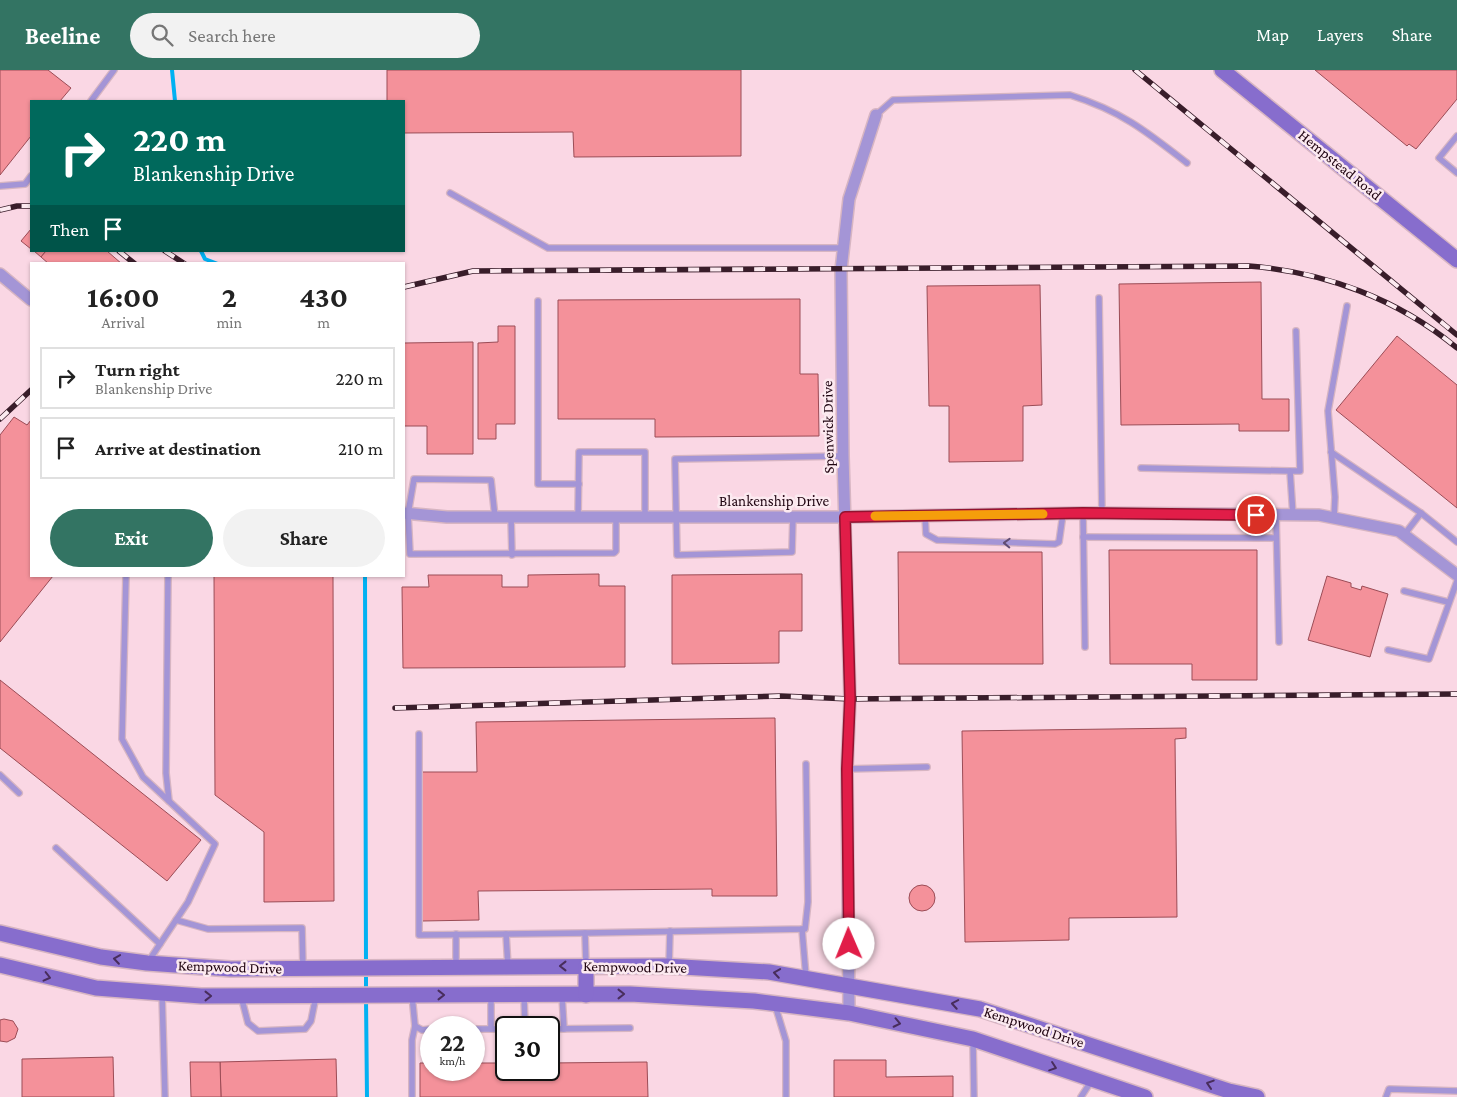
<!DOCTYPE html>
<html lang="en">
<head>
<meta charset="utf-8">
<style>
	:root { --surface:#fff; --page:#f2f2f2; --text:#222; --muted:#767676; --line:#e0e0e0; --accent:#337463 }
	body { margin:0; font-family:"Crimson Pro",serif; background:var(--page); color:var(--text); height:100vh; display:flex; flex-direction:column; font-size:19px; white-space:nowrap }
	* { box-sizing:border-box; margin:0 }
	p { font-size:16px; color:var(--muted) }
	.icon { flex:none; width:28px; height:28px; fill:none; stroke:currentColor; stroke-width:2; stroke-linecap:round; stroke-linejoin:round }
	.map { position:relative; flex:1; overflow:hidden }
	.side { position:absolute; left:30px; top:192px; width:375px; height:315px; display:flex; flex-direction:column; background:var(--surface); border-radius:0px; box-shadow:0 1px 4px #0004 }
	.side>* { flex:none }
	.top-card { position:absolute; left:30px; top:30px; width:375px; height:152px; border-radius:0px; box-shadow:0 1px 4px #0004; background:#00695c; color:#fff; overflow:hidden }
	.speed { position:absolute; left:420px; top:946px; display:flex; gap:10px; font-size:25px; font-weight:700; text-align:center }
	.speed>* { display:grid; place-content:center; width:65px; height:65px; border-radius:50%; background:var(--surface); box-shadow:0 1px 4px #0004; line-height:1 }
	.speed small { font-size:12px; font-weight:400 }
	.speed .limit { border:2px solid #111; border-radius:8px; background:#fff; color:#111 }
	.pin { position:absolute; display:grid; place-items:center; width:42px; height:42px; color:#fff; margin:-21px; border:2px solid #fff; border-radius:50%; box-shadow:0 1px 5px #0007 }
	.me { position:absolute; width:55px; margin:-28px; rotate:359deg; stroke-linejoin:round; filter:drop-shadow(0 0 4px #0008) }
	.turn { display:flex; align-items:center; gap:18px; height:105px; padding:0 20px; font-size:22px }
	.turn .icon { width:65px; height:65px; stroke-width:2.5 }
	.turn b { display:block; font-size:35px; line-height:42px }
	.then { display:flex; align-items:center; height:48px; padding:0 20px; background:#0003; gap:10px; font-size:19px }
	.eta { display:flex; justify-content:space-evenly; align-items:center; height:85px; text-align:center }
	.eta b { font-size:30px; font-weight:700; line-height:35px }
	.primary-button { display:flex; gap:10px; margin-top:auto; padding:10px 20px }
	.primary-button a { flex:1; height:58px; border-radius:30px; background:var(--accent); color:#fff; font-size:20px; font-weight:700; line-height:58px; text-align:center }
	.primary-button a+a { background:var(--page); color:var(--text) }
	ul { padding:0; list-style:none }
	li { display:flex; align-items:center; gap:15px; height:62px; margin:0 10px 8px; padding:0 10px; border:2px solid var(--line); border-radius:0px }
	li div { flex:1 }
	li b { display:block; font-size:19px }
	li em { font-style:normal }
	header { display:flex; align-items:center; gap:30px; box-sizing:border-box; height:70px; padding:0 25px; background:var(--accent); color:#fff }
	header strong { font-size:24px }
	nav { display:flex; gap:28px; margin-inline-start:auto; font-size:18px }
	.search { width:350px; height:45px; background:var(--page); display:flex; align-items:center; gap:12px; box-sizing:border-box; padding:0 18px; border-radius:28px; color:var(--muted); font-size:19px }
	.map>svg:first-child { display:block }
	.lines { fill:none; stroke-linecap:round; stroke-linejoin:round }
	.stream { stroke:#01b1f2; stroke-width:4 }
	.building { fill:#f4919a; stroke:#9b4c56 }
	.lane-casing { stroke:#d7b5c2; stroke-width:8 }
	.street-casing { stroke:#d7b5c2; stroke-width:14 }
	.secondary-casing { stroke:#d7b5c2; stroke-width:18 }
	.lane { stroke:#a495d6; stroke-width:5.5 }
	.street { stroke:#a495d6; stroke-width:11 }
	.secondary { stroke:#876dcd; stroke-width:15 }
	.rail-casing { stroke:#391d2a; stroke-width:5.5 }
	.rail { stroke:#fceaf0; stroke-width:4; stroke-dasharray:11; stroke-linecap:butt }
	.oneway { stroke:#614c73 }
	.oneway2 { stroke:#482d5c }
	.route-casing { stroke:#92132f; stroke-width:12 }
	.route { stroke:#e11d48; stroke-width:9 }
	.slow { stroke:#f59e0b; stroke-width:9 }
	.labels { text-anchor:middle; dominant-baseline:central; stroke-width:5; stroke-linejoin:round; paint-order:stroke }
	.street-label { font-size:15px; fill:#1e0310; stroke:#fceaf0 }
</style>
</head>
<body>
<header>
<strong>Beeline</strong>
<div class="search"><svg class="icon" aria-label="search" viewBox="0 0 24 24"><circle cx="10" cy="10" r="6"/><path d="M15 15l6 6"/></svg>Search here</div>
<nav><a>Map</a><a>Layers</a><a>Share</a></nav>
</header>
<div class="map">
<svg width="1457" height="1027" viewBox="0 0 1457 1027">
	<rect width="100%" height="100%" fill="#fad7e4"/>
	<g class="lines">
		<g class="stream">
			<path d="M172,0L175,31"/>
			<path d="M201,181L205,189L218,194"/>
			<path d="M365,506L366,895"/>
			<path d="M366,902V922"/>
			<path d="M366,929L367,1027"/>
		</g>
	</g>
	<g class="building">
		<path d="M0,0H48L71,18L60,31H31V66L0,105Z"/>
		<path d="M387,0H741V86L574,87L573,62L404,63V31H387Z"/>
		<path d="M1315,0H1457V29L1416,79L1409,74L1407,76Z"/>
		<path d="M31,159V179L21,171Z"/>
		<path d="M34,181H46L41,187Z"/>
		<path d="M46,181H107L122,194H49L41,187Z"/>
		<path d="M1261,212L1262,329H1289V361H1239V354L1121,355L1119,214Z"/>
		<path d="M1040,215L1042,335L1023,336V391L949,392V336H929L927,216Z"/>
		<path d="M800,229V304H818L819,366L655,367V349H558V230Z"/>
		<path d="M498,256H515V354H496V369H478V273L498,272Z"/>
		<path d="M1397,266L1457,315V438L1336,340Z"/>
		<path d="M473,272V384H427V356H404V273Z"/>
		<path d="M14,347L27,355L31,350V506H53L0,572V365Z"/>
		<path d="M1109,480H1257V610H1192V594H1110Z"/>
		<path d="M898,482H1042L1043,594H899Z"/>
		<path d="M599,504V516H625V597L403,598L402,517H429L428,505H502V517H528V505Z"/>
		<path d="M802,504V561H779V593L672,594V505Z"/>
		<path d="M214,506H333L334,831L264,832V762L215,725Z"/>
		<path d="M1327,506L1351,513V517L1361,520L1362,516L1388,524L1370,587L1308,570Z"/>
		<path d="M0,610L201,770L167,811L0,678Z"/>
		<path d="M775,648L777,826H712V819L478,821L479,850L422,851L420,702H477L476,652Z"/>
		<path d="M1186,658V668L1175,669L1177,847L1069,848V870L965,872L962,661Z"/>
		<circle cx="922" cy="828" r="13"/>
		<path d="M4,949L13,951L18,959L15,968L7,972L0,971V950Z"/>
		<path d="M425,970H431V1000H474V993H506V1000H549V993L647,992L648,1027H420V993H425Z"/>
		<path d="M113,987L114,1027H22V989Z"/>
		<path d="M336,989L337,1027H221L220,992Z"/>
		<path d="M834,990H886V1007L953,1006V1027H834Z"/>
		<path d="M190,992H220L221,1027H191Z"/>
	</g>
	<g class="lines">
		<defs>
			<g id="lane">
				<path d="M91,31L114,0"/>
				<path d="M876,45L893,30L1070,25C1121,41 1146,61 1187,93"/>
				<path d="M1457,66L1439,88L1457,103"/>
				<path d="M0,116L25,114L31,106"/>
				<path d="M450,123L548,178H844"/>
				<path d="M1099,228L1102,444"/>
				<path d="M538,231V414H579"/>
				<path d="M1331,382L1421,443L1457,472"/>
				<path d="M1141,398L1290,401L1293,445"/>
				<path d="M1290,401H1300L1296,261"/>
				<path d="M1083,443L1085,577"/>
				<path d="M925,445L926,464L937,470L1055,474L1059,472L1063,444"/>
				<path d="M1276,445L1279,572"/>
				<path d="M793,446L792,482L677,485L675,389L843,386"/>
				<path d="M495,447L491,410L414,409L408,444L410,484L614,483L616,481V447"/>
				<path d="M511,447L512,485"/>
				<path d="M578,447L579,382H645V447"/>
				<path d="M1334,448L1335,427L1328,341L1347,236"/>
				<path d="M1404,465L1421,443"/>
				<path d="M1083,467L1276,468"/>
				<path d="M126,506L122,669L143,707L215,774L188,832L148,892"/>
				<path d="M168,506L166,703L169,731"/>
				<path d="M1404,521L1448,532"/>
				<path d="M1388,580L1429,589L1457,511"/>
				<path d="M419,664V865L585,863"/>
				<path d="M847,699L927,697"/>
				<path d="M0,705L19,723"/>
				<path d="M56,778L160,874"/>
				<path d="M176,850L208,859L302,858L303,898"/>
				<path d="M802,859L806,907"/>
				<path d="M456,864V897"/>
				<path d="M506,864L508,897"/>
				<path d="M586,894L585,863L805,859L808,832L806,694"/>
				<path d="M669,896L670,861"/>
				<path d="M162,923L165,1027"/>
				<path d="M412,925L415,956L422,960L431,959"/>
				<path d="M491,925V959"/>
				<path d="M524,925L525,958"/>
				<path d="M562,925L564,959"/>
				<path d="M241,926L248,953L258,961L305,959L311,951L316,926"/>
				<path d="M775,935L786,971V1027"/>
				<path d="M474,959H506"/>
				<path d="M549,959L630,958"/>
				<path d="M973,971L974,1027"/>
				<path d="M412,1027V970L415,956"/>
				<path d="M1081,1027L1092,1010"/>
				<path d="M1386,1027L1389,1019L1457,1021"/>
			</g>
			<g id="street">
				<path d="M0,204L31,230"/>
				<path d="M404,443L447,447H845L1083,443L1319,445L1399,461L1457,505"/>
				<path d="M849,943L847,699L850,629L843,386L841,200L849,129L876,45"/>
			</g>
			<g id="secondary">
				<path d="M1222,0L1457,190"/>
				<path d="M0,863L101,887L147,893L231,899L665,896L769,902L980,939L1229,1021L1257,1027"/>
				<path d="M0,895L96,918L201,926L630,924L754,931L849,943L973,969L1145,1027"/>
				<path d="M586,896V925"/>
			</g>
		</defs>
		<use href="#lane" class="lane-casing"/>
		<use href="#street" class="street-casing"/>
		<use href="#secondary" class="secondary-casing"/>
		<use href="#lane" class="lane"/>
		<use href="#street" class="street"/>
		<use href="#secondary" class="secondary"/>
		<defs>
			<g id="rail">
				<path d="M1135,0L1457,265"/>
				<path d="M0,140L17,136H31"/>
				<path d="M119,181L135,194"/>
				<path d="M165,181L185,194"/>
				<path d="M404,217L473,201L1249,196C1325,202 1398,229 1457,278"/>
				<path d="M0,349L31,320"/>
				<path d="M395,638L781,626L850,629L1457,624"/>
			</g>
		</defs>
		<use href="#rail" class="rail-casing"/>
		<use href="#rail" class="rail"/>
	</g>
	<defs><path id="oneway-chevron" d="M-2-3.5L2.5 0L-2 3.5" fill="none" stroke-width="1.6" stroke-linecap="round" stroke-linejoin="round" transform="scale(1.25)"/></defs>
	<use class="oneway" href="#oneway-chevron" transform="translate(1007 473) rotate(-178)"/>
	<g class="oneway2">
		<use href="#oneway-chevron" transform="translate(117 889) rotate(-172)"/>
		<use href="#oneway-chevron" transform="translate(563 896) rotate(180)"/>
		<use href="#oneway-chevron" transform="translate(777 903) rotate(-171)"/>
		<use href="#oneway-chevron" transform="translate(47 907) rotate(14)"/>
		<use href="#oneway-chevron" transform="translate(621 924)"/>
		<use href="#oneway-chevron" transform="translate(441 925)"/>
		<use href="#oneway-chevron" transform="translate(208 926)"/>
		<use href="#oneway-chevron" transform="translate(955 934) rotate(-170)"/>
		<use href="#oneway-chevron" transform="translate(897 953) rotate(12)"/>
		<use href="#oneway-chevron" transform="translate(1053 997) rotate(19)"/>
		<use href="#oneway-chevron" transform="translate(1210 1014) rotate(-162)"/>
	</g>
	<g class="lines">
		<defs>
			<path id="route" d="M849,874L847,699L850,628L845,447L1083,443L1256,445"/>
		</defs>
		<use href="#route" class="route-casing"/>
		<use href="#route" class="route"/>
		<path class="slow" d="M875,446L1043,444"/>
	</g>
	<g class="labels">
		<g class="street-label">
			<text transform="translate(1340 95) rotate(39)">Hempstead Road</text>
			<text transform="translate(828 357) rotate(-91)">Spenwick Drive</text>
			<text x="774" y="431">Blankenship Drive</text>
			<text transform="translate(230 897) rotate(2)">Kempwood Drive</text>
			<text transform="translate(635 897) rotate(1)">Kempwood Drive</text>
			<text transform="translate(1034 957) rotate(18)">Kempwood Drive</text>
		</g>
	</g>
</svg>
<div class="speed"><div>22<small>km/h</small></div><div class="limit">30</div></div>
<div class="pin" style="left:1256px;top:445px;background:#d93025"><svg class="icon" aria-label="arrive" viewBox="0 0 24 24"><path d="M6 21V4h12l-3 4 3 4H6"/></svg></div>
<svg class="me" style="left:849px;top:874px" viewBox="-20 -20 40 40"><circle r="19" fill="#fff"/><path d="M0-13L10 11 0 6-10 11z" fill="#e11d48"/></svg>
<div class="top-card">
<div class="turn"><svg class="icon" aria-label="right" viewBox="0 0 24 24"><path d="M7 20v-9h11M14 6l5 5-5 5"/></svg><div><b>220 m</b>Blankenship Drive</div></div>
<div class="then">Then<svg class="icon" aria-label="arrive" viewBox="0 0 24 24"><path d="M6 21V4h12l-3 4 3 4H6"/></svg></div>
</div>
<section class="side">
<div class="eta">
<div><b>16:00</b><p>Arrival</p></div>
<div><b>2</b><p>min</p></div>
<div><b>430</b><p>m</p></div>
</div>
<ul>
<li><svg class="icon" aria-label="right" viewBox="0 0 24 24"><path d="M7 20v-9h11M14 6l5 5-5 5"/></svg><div><b>Turn right</b><p>Blankenship Drive</p></div><em>220 m</em></li>
<li><svg class="icon" aria-label="arrive" viewBox="0 0 24 24"><path d="M6 21V4h12l-3 4 3 4H6"/></svg><div><b>Arrive at destination</b></div><em>210 m</em></li>
</ul>
<div class="primary-button"><a>Exit</a><a>Share</a></div>
</section>
</div>
</body>
</html>
